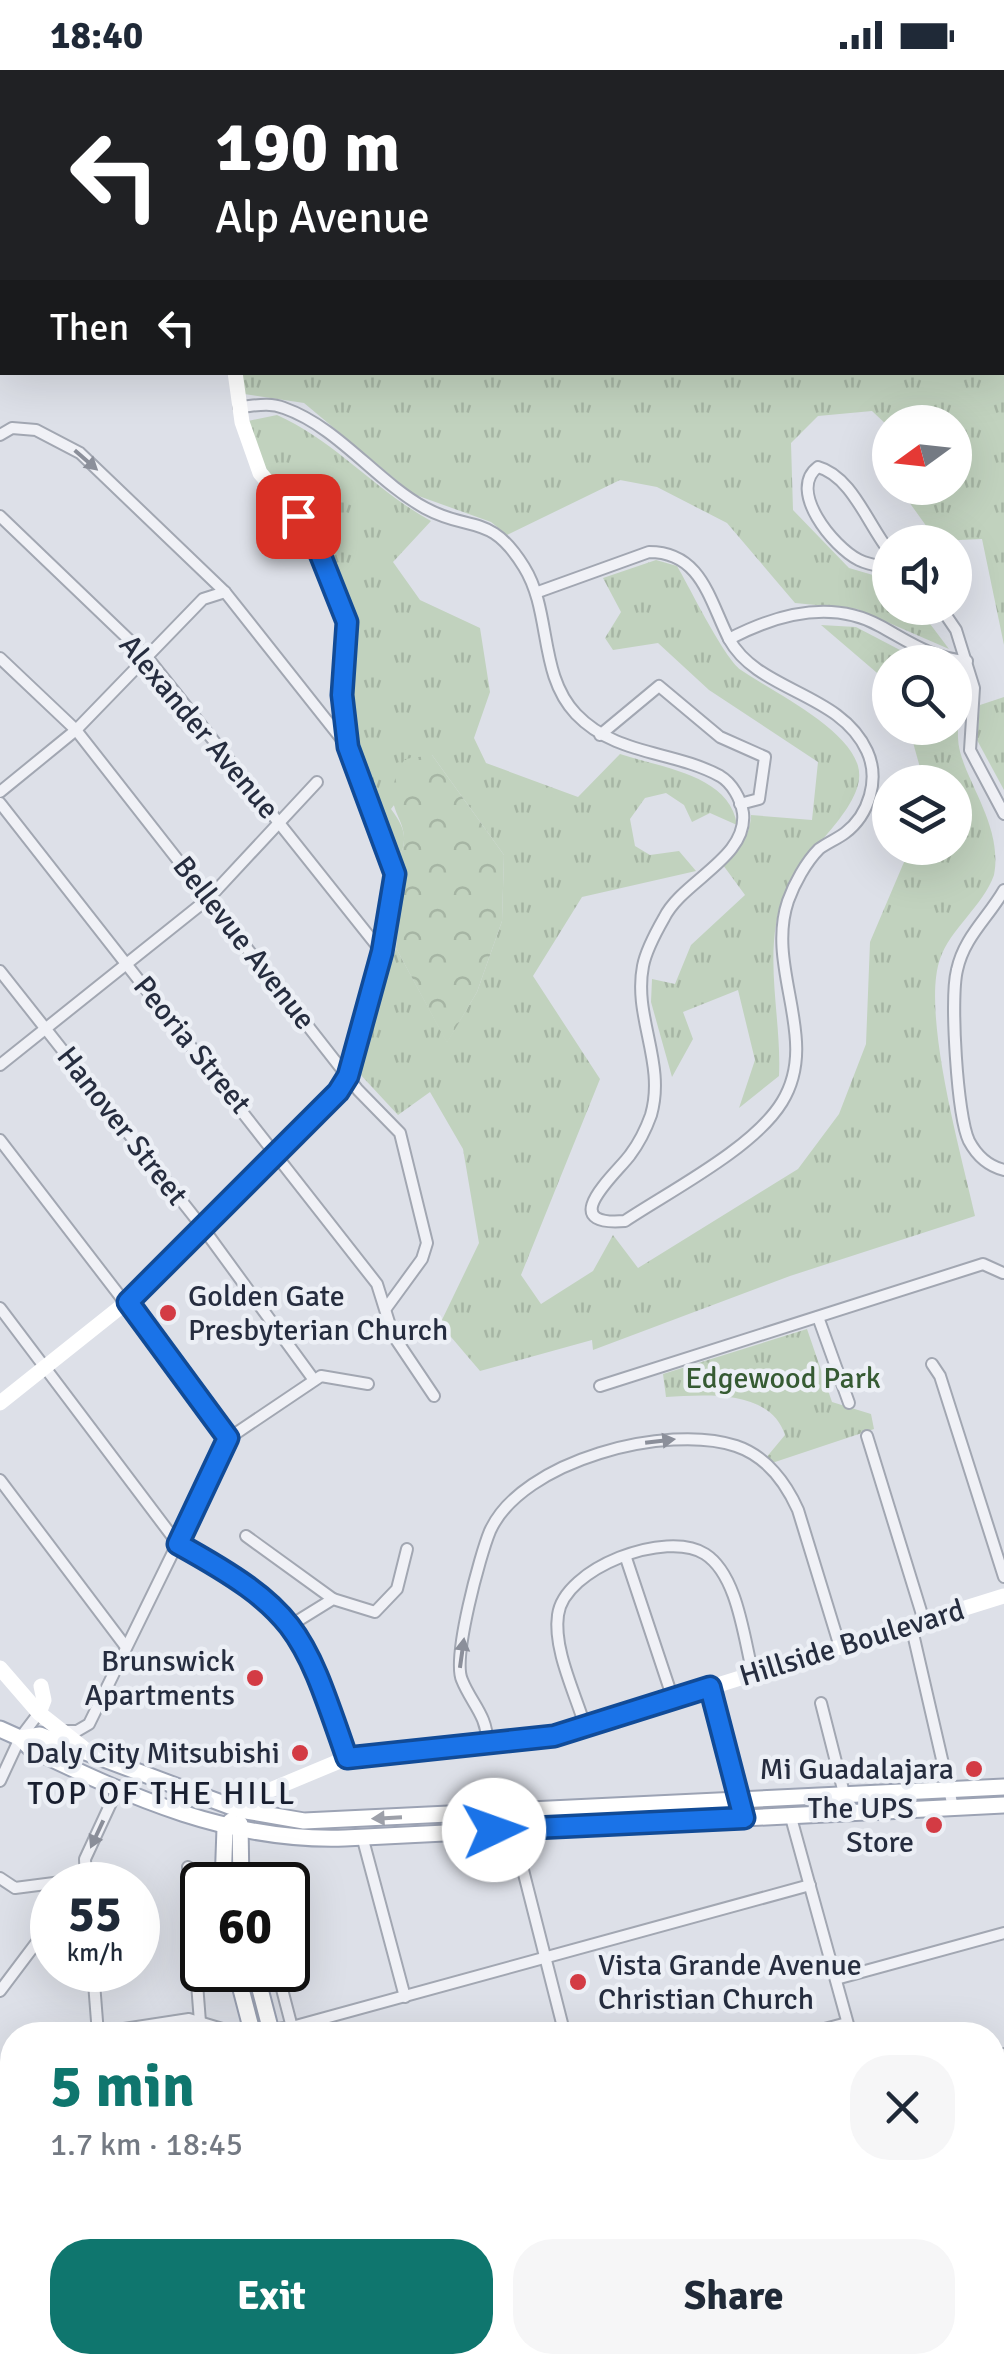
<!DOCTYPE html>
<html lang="en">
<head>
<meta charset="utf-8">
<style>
	:root { --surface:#fff; --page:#f6f6f7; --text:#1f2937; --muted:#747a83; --accent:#0f766e }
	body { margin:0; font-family:Signika,sans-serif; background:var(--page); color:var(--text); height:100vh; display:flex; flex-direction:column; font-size:38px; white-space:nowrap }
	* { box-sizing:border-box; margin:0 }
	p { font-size:32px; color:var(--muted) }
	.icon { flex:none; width:55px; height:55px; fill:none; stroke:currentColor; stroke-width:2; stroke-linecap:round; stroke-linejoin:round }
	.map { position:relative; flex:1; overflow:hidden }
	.sheet { position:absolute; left:0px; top:1952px; width:1005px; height:352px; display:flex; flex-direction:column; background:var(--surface); border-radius:40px 40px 0 0; box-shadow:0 10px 40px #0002 }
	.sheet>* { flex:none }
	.hud { position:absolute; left:0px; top:0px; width:1005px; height:305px; box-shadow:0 10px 40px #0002; background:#202124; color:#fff; overflow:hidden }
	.needle { width:65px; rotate:255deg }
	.controls { position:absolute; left:872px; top:335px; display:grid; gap:20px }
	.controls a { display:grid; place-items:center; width:100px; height:100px; border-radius:50%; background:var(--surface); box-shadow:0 10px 40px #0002; font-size:50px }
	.speed { position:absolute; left:30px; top:1792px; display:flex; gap:20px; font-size:50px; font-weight:700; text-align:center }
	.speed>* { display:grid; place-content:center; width:130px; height:130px; border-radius:50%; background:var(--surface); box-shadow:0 10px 40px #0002; line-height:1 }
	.speed small { font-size:25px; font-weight:400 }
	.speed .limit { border:5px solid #111; border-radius:15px; background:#fff; color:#111 }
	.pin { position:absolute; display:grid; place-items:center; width:85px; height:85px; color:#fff; margin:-42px; border-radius:20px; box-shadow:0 5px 15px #0006 }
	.me { position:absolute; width:110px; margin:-55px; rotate:87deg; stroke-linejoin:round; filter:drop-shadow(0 0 8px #0008) }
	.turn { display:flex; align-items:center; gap:35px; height:210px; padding:0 50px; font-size:45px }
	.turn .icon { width:130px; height:130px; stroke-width:2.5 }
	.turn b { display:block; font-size:70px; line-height:85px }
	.then { display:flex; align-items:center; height:95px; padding:0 50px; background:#0003; gap:20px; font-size:38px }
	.round { display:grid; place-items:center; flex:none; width:105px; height:105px; border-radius:40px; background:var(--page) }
	.overview { display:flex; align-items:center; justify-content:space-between; height:170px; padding:0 50px }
	h1 { font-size:60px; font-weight:700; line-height:75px; color:var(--accent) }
	.cta { display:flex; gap:20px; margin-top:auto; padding:20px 50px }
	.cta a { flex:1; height:115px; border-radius:40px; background:var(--accent); color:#fff; font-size:40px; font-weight:700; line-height:115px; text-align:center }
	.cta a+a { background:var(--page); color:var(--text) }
	.status { display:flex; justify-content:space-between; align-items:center; height:70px; padding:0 50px; background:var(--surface); direction:ltr }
	.status svg { height:28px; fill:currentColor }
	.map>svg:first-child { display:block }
	.grass { fill:url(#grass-tufts) }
	.forest { fill:url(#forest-crowns) }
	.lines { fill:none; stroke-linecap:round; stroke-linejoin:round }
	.stream { stroke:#96aaca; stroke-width:2.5 }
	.street-casing { stroke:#a2a7b2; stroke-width:14 }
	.primary-casing { stroke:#9ca3b4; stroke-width:19 }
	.street { stroke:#f0f1f6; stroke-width:10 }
	.secondary { stroke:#fff; stroke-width:15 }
	.primary { stroke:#fff; stroke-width:15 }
	.oneway { fill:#8b8f9a }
	.oneway2 { fill:#9da0a9 }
	.route-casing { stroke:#114b97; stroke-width:25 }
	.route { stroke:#1a73e8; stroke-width:18 }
	.poi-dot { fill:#d33b44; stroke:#eceff5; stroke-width:4 }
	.labels { text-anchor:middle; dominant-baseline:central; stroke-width:9; stroke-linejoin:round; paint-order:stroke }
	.street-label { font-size:30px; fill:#262d3f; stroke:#eceff5 }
	.poi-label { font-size:30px; fill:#262d3f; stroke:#eceff5; text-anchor:end }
	.park-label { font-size:30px; fill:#365b33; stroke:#eceff5 }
	.neighbourhood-label { font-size:32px; letter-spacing:2.5px; fill:#181e2f; stroke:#eceff5 }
</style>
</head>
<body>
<div class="status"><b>18:40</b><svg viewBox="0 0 49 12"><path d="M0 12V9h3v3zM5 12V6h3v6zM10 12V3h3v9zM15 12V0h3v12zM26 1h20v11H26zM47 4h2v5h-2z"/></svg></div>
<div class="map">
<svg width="1004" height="2304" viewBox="0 0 1004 2304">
	<defs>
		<pattern id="grass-tufts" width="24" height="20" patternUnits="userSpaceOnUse" patternTransform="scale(2.5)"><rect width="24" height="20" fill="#c1d2be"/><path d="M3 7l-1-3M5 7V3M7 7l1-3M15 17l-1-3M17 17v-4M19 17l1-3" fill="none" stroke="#a6b5a4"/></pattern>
		<pattern id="forest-crowns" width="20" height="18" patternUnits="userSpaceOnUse" patternTransform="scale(2.5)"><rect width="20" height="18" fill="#c1d2be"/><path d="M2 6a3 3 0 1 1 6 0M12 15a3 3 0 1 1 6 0" fill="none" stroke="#a6b5a4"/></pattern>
	</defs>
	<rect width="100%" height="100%" fill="#dde0e8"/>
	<g class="grass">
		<path d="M334,0H1004V184L1002,2Z"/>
		<path d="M1004,224V575L982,469L937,471L899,418H955V352H890V365L889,357L872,341L818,346L791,373L793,440L849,498L890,510V538H918L949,579L857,539L795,533L727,453L657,417L620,410L507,465L491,452L413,424L304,333L244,324L240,303L1002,302Z"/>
		<path d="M277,345C334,370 376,421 431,451L393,492L420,530L480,558L490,622L474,668L486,693L578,727L620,684C662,698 730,705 737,755L710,743L692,752L684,735L666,723L645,728L630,749L635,776L650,785L679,781L696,801L582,827L533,906L600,1009L521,1205L541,1234L593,1201L613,1165L638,1198L798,1099L839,1044L866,974L870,872L910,778H955V712H924L909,658H955V600H959C966,625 957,643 958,668C959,705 1004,753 994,805C983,836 950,859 940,889C921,943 962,1087 975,1146L790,1206L593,1280L592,1270L480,1301L440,1254L479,1173L463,1079L430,1022L398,1045L358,1002L396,878L447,972L477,922L502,851L504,785L432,685L391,739C405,758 408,768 399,789L378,747L356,678L351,638L356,556L331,488L304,439L279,418L265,397L248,351Z"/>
		<path d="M656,490L677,496C690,518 724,588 741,600C771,621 847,657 858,696C869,735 802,782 787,817C760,877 782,944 779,1006L739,1038L755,990L738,920L683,942L693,969L672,1007L651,932L652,909L675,914L691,875L745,825L723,795C739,781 750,767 751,745L812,750L818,692L709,620L658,573L613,580L605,568L621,542L603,508Z"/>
		<path d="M821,555L856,557L923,592H890V614Z"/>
		<path d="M1004,627V720L977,670L980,635Z"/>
		<path d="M807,1259L832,1332L871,1344L874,1359L772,1393L765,1389L785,1365C770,1318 703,1325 666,1327L663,1304Z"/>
		<path d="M993,2259L1004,2277V2304H870L871,2293L992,2292Z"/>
	</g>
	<path class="forest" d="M432,685L504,785L502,851L477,922L447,973L396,878L404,805L399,789C419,745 371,744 405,689Z"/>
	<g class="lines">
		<path class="stream" d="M322,0V2"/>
		<defs>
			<g id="street">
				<path d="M0,40L2,39"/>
				<path d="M0,82L2,84"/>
				<path d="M239,337C254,336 269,332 284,338C338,357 376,411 425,438C471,463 490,442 524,497C552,542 538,604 576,644C616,686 672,680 720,706C732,713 741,729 743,743C748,788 682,811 664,848C656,862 646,880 643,896C633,947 666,993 651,1045C646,1059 639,1073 630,1085C618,1102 553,1157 625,1151C670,1121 754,1078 782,1032C821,969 765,899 788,831C794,814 806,792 819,779C827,773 837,769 845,763C869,745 880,709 867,681C840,622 758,622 729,569"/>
				<path d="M0,365L12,358L36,360L80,383L225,522L347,676"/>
				<path d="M0,446L147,587L381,881"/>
				<path d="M890,482C869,457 852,406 818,397C787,420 833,477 859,490C869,495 880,496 890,498"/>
				<path d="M538,522L649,482C701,482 709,529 729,569C775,545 831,529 880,556C911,573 931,588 967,591"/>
				<path d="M941,538L956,560L974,618L970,680L1004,744"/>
				<path d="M0,588L76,660L358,1020L400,1063L427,1173L422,1189L387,1237"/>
				<path d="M600,665L659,616L720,667L765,687L759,729L740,734"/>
				<path d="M0,722L76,660L203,529L225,522"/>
				<path d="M0,733L377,1214L393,1265L434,1326"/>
				<path d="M1004,820C988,848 964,867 957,900C950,928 957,1046 969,1071C977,1086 988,1096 1004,1100"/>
				<path d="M0,901L203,1158L314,1310"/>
				<path d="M0,995L209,828L317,712"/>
				<path d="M0,1070L229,1368"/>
				<path d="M0,1238L178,1474L265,1527L291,1555L316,1597L347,1688"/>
				<path d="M818,1247L849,1333"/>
				<path d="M932,1294L940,1306L1004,1507"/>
				<path d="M600,1316L983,1194L1003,1203"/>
				<path d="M867,1366L924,1551"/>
				<path d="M0,1410L126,1577"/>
				<path d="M246,1466L333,1529"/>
				<path d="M626,1488L673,1629"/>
				<path d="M291,1555L333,1529L375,1542L397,1519L407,1479"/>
				<path d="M911,1555L953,1737"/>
				<path d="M711,1617L744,1748"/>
				<path d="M821,1633L849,1743"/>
				<path d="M585,1656C575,1623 553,1579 558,1545C564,1498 667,1459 705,1484C738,1505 744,1570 753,1604"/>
				<path d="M61,1661H77L89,1654L229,1368L321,1306L368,1314"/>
				<path d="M487,1673C488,1646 471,1633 462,1610C452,1588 480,1485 490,1461C522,1390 668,1353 736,1376C766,1386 786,1413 798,1440L840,1577"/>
				<path d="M0,1711L20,1668L39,1643"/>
				<path d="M508,1741L565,1965"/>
				<path d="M790,1744L851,1965"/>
				<path d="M362,1766L405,1927"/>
				<path d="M188,1797L201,1965"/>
				<path d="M0,1808L15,1818L85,1809"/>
				<path d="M86,1815L85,1789L117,1720"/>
				<path d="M93,1900L98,1964"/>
				<path d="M277,1900L294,1965"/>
				<path d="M836,1909L1004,1863"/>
				<path d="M0,1921L52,1852"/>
				<path d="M85,1965L189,1949L239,1964L292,1957L810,1815"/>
				<path d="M802,1965L847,1953"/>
				<path d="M992,1987L1004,1984"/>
				<path d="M0,2081L12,2068"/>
				<path d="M992,2109L1004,2106"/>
				<path d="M0,2207L12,2200"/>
				<path d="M992,2235L1004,2232"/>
				<path d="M992,2246L1004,2265"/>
				<path d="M21,2292V2304"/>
				<path d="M226,2292L227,2304"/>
				<path d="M315,2292L317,2304"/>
				<path d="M380,2292L383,2304"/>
				<path d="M654,2292L657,2304"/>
				<path d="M123,2304L190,2292"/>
				<path d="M546,2304L589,2292"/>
				<path d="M865,2304V2292"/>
			</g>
			<g id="primary">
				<path d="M285,0V2"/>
				<path d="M1002,206L1004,207"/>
				<path d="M0,1659L20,1668L31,1679C133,1728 230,1772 345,1768L1004,1735"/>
				<path d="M20,1668L40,1665L240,1740L304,1751L1004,1717"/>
				<path d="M240,1754L241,1815"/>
				<path d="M223,1815L225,1758L231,1751"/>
				<path d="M236,1900L253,1965"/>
				<path d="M255,1900L272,1965"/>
				<path d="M340,2292L342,2304"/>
				<path d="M360,2292L364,2304"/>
			</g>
		</defs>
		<use href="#street" class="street-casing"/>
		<use href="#primary" class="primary-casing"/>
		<use href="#street" class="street"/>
		<g class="secondary">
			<path d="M54,2L55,0"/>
			<path d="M0,1333L128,1231L338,1023L348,1006L381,882L394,797L348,677L342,625L347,553L306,456L260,403L242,352L235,302"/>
			<path d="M0,1598L39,1643L87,1681"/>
			<path d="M39,1643L44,1630L41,1616"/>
			<path d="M240,1740L263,1723L347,1688L554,1666L1004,1526"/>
		</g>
		<use href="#primary" class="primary"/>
	</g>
	<defs><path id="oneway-solid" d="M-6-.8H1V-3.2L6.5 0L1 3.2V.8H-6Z" transform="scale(2.5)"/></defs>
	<g class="oneway">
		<use href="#oneway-solid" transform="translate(86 390) rotate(41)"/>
		<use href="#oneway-solid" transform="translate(660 1371) rotate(-7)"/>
		<use href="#oneway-solid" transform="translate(462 1583) rotate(-82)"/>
		<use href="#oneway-solid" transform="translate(97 1764) rotate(115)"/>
	</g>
	<use class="oneway2" href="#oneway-solid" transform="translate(387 1748) rotate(177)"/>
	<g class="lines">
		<defs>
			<path id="route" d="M298,446L320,484L347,552L342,625L348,677L395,804L382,882L348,1006L338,1022L128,1232L228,1368L178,1474C299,1541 303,1561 347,1688L554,1666L710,1617L744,1748L494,1760"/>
		</defs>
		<use href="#route" class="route-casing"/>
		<use href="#route" class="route"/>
	</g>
	<g class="poi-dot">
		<circle cx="168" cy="1243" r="10"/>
		<circle cx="255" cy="1608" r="10"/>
		<circle cx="300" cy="1683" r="10"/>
		<circle cx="974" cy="1699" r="10"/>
		<circle cx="934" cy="1755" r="10"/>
		<circle cx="578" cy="1912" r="10"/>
	</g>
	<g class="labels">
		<g class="street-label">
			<text transform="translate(199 657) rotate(50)">Alexander Avenue</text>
			<text transform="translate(244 873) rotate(52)">Bellevue Avenue</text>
			<text transform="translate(192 975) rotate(51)">Peoria Street</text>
			<text transform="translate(122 1056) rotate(52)">Hanover Street</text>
			<text transform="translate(852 1573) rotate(-17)">Hillside Boulevard</text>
		</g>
		<g class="poi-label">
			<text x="188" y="1226" text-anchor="start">Golden Gate<tspan x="188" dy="34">Presbyterian Church</tspan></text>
			<text x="235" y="1591">Brunswick<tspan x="235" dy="34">Apartments</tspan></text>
			<text x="280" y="1683">Daly City Mitsubishi</text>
			<text x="954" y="1699">Mi Guadalajara</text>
			<text x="914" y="1738">The UPS<tspan x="914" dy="34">Store</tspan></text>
			<text x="598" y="1895" text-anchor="start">Vista Grande Avenue<tspan x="598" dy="34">Christian Church</tspan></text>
		</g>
		<g class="park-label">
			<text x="783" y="1308">Edgewood Park</text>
		</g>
		<g class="neighbourhood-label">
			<text x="162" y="1723">TOP OF THE HILL</text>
		</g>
	</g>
</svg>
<div class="controls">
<a><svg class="needle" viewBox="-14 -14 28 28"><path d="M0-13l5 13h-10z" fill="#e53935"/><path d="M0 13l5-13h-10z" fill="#747a83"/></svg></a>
<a><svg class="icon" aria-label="sound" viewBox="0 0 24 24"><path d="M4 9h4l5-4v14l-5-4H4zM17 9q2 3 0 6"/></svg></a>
<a><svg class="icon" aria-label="search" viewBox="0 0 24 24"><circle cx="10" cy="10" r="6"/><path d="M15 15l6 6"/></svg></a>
<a><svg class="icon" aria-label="layers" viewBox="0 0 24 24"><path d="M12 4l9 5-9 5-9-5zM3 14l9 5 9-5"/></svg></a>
</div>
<div class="speed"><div>55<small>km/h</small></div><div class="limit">60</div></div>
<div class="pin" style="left:298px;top:446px;background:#d93025"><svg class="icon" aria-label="arrive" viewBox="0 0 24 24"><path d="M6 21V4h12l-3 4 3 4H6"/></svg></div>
<svg class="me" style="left:494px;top:1760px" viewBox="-20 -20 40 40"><circle r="19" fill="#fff"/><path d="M0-13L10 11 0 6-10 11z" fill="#1a73e8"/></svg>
<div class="hud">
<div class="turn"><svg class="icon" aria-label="left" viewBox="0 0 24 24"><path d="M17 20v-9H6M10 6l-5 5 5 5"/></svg><div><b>190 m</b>Alp Avenue</div></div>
<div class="then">Then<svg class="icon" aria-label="left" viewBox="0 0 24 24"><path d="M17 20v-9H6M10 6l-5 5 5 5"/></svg></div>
</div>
<section class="sheet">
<div class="overview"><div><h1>5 min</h1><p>1.7 km · 18:45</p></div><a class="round"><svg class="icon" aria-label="close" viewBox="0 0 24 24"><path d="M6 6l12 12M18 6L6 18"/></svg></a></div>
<div class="cta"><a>Exit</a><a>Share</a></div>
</section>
</div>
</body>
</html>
